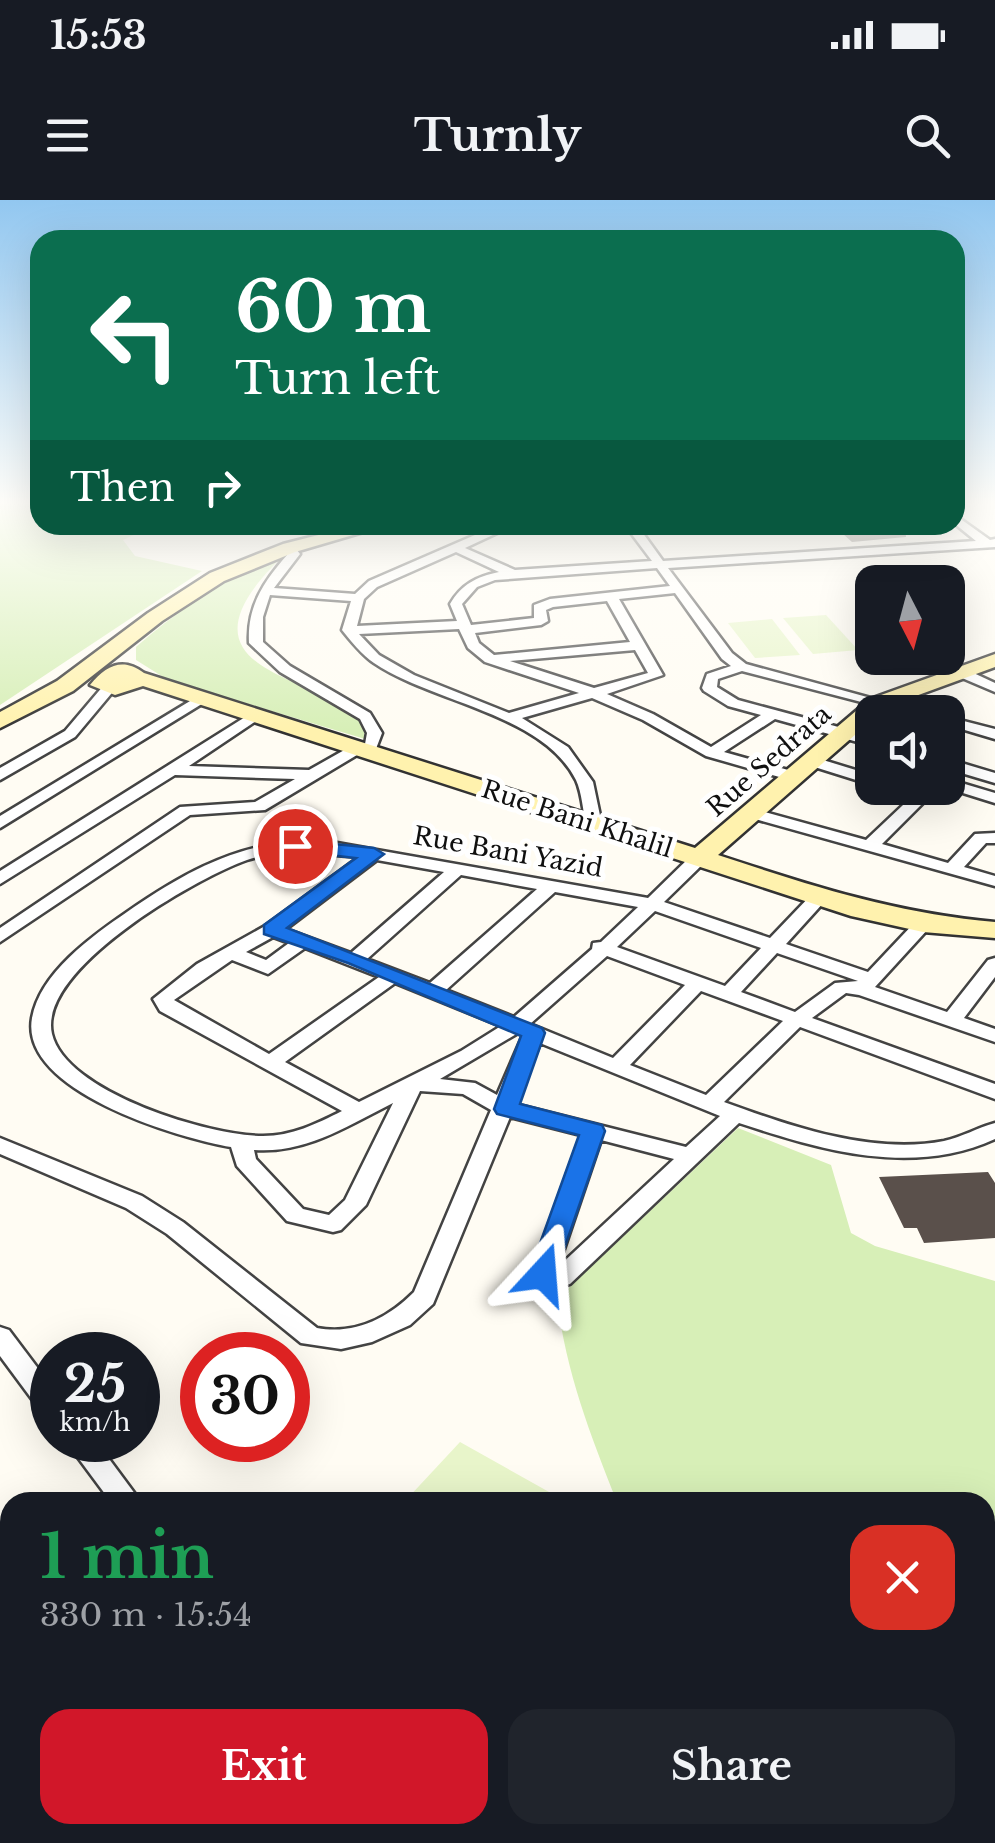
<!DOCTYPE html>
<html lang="en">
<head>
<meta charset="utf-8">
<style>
	:root { --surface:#171b24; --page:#20242c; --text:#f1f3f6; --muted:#9ea1a6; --accent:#d11729 }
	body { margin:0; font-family:"Libre Baskerville",serif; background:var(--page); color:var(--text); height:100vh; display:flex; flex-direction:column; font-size:38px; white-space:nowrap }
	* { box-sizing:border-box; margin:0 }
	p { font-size:32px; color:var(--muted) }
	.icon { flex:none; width:55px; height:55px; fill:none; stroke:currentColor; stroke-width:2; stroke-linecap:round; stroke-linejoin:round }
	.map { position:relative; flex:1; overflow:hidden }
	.details { position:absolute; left:0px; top:1292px; width:995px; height:352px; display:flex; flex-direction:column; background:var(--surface); border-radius:30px 30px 0 0; box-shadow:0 10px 40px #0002 }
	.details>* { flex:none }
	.guide { position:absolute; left:30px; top:30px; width:935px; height:305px; border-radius:30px; box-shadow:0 10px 40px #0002; background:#0b6e4f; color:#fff; overflow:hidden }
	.needle { width:65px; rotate:174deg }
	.tools { position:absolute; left:855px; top:365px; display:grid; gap:20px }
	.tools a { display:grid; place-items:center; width:110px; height:110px; border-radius:20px; background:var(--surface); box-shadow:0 10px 40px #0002; font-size:50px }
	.speed { position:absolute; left:30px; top:1132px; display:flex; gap:20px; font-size:50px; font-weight:700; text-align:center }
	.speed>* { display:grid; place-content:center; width:130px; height:130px; border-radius:50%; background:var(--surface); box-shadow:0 10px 40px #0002; line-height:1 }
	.speed small { font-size:25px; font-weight:400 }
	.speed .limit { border:15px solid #d22; background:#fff; color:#111 }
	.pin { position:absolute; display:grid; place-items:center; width:85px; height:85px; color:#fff; margin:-42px; border:5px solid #fff; border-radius:50%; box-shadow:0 2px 10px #0007 }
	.me { position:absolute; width:110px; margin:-55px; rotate:19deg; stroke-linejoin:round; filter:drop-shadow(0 0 8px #0008) }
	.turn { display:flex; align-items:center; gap:35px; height:210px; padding:0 40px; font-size:45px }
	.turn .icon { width:130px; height:130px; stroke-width:2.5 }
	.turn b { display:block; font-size:70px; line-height:85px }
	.then { display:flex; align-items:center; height:95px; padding:0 40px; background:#0003; gap:20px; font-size:38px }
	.round { display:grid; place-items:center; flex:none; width:105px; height:105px; border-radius:30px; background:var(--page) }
	.head { display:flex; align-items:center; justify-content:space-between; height:170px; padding:0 40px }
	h1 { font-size:60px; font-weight:800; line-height:75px; color:#1e9e55 }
	.cta { display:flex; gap:20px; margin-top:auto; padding:20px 40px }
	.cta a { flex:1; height:115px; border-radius:30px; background:var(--accent); color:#fff; font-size:40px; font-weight:800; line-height:115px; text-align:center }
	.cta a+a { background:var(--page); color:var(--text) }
	.status { display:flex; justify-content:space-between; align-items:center; height:70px; padding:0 50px; background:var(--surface); direction:ltr }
	.status svg { height:28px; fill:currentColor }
	header { display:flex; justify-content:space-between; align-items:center; height:130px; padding:0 40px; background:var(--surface); font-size:45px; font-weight:800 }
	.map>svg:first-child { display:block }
	.green { fill:#d7efb7 }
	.pitch { fill:#e8f5ca }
	.building { fill:#5a504b }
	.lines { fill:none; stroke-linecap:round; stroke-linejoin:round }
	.street-casing { stroke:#434343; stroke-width:5 }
	.secondary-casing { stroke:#323232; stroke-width:5 }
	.street { fill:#fff; fill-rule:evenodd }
	.secondary { fill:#fff2ae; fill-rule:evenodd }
	.route { fill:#1a73e8; stroke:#114b97; stroke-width:2.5 }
	.labels { text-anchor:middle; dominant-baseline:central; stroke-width:10; stroke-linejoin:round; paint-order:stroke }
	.street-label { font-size:25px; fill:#101010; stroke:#fff }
</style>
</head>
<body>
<div class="status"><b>15:53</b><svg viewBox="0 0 49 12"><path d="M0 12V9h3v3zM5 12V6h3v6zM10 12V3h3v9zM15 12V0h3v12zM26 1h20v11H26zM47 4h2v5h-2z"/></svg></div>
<header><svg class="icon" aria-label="menu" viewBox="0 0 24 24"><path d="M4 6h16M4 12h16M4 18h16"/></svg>Turnly<svg class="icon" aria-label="search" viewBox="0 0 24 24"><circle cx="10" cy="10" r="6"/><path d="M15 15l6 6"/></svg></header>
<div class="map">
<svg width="995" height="1643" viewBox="0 0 995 1643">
	<rect width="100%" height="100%" fill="#fffcf3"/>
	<g class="green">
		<path d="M0,301H40V325H155L123,340L135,356L202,371L0,505Z"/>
		<path d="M284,355C144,489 365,471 365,539L168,480L136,460V447C182,407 226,377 284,355Z"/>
		<path d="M738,928L831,965L851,1033L875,1046L995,1081V1625L982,1643H578L582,1635H985V1302H617C590,1234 566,1172 557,1099Z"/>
	</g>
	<g class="pitch">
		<path d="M826,415L858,450L813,454L783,418Z"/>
		<path d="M772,419L800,455L755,458L728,423Z"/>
		<path d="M460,1242L567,1302L406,1300Z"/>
	</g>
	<g class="building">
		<path d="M833,325H905L906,337L852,342Z"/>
		<path d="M988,972L995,983V1038L924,1043L917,1028H904L879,977Z"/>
	</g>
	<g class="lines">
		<defs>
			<g id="street">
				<path d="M955,315L990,340L995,339V347L668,368L732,453L746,464L922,512H900L742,471L718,479L717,487L738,500L872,536V546L775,519L724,552L799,573L801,576L793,581L706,556L643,520L592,498L522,518L568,547L593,582L602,625L594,630L586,625C583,611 582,593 576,580C542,513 433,503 374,463C362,455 351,441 342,430L351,401L270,395L263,417V442L290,466L370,513L382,533L374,554L362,552L265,610L190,615L0,742V728L180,607L255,602L295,579L175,575L0,684V671L250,514H260L262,517L189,566L309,570L355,544H365L367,533L360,519L280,472L249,443C247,406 264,381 288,354L285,345H293L300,354L274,388L355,394L369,381L498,325H514L465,348L515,370L652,361L625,325H637L663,361L976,341L955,324ZM456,352L499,372C476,377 462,384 450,404L457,421L357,426L364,399L377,387ZM657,368L670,386L550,399L534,405V418L471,425L462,404L477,387L495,380ZM675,393L722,459L731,466L707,474L702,488L704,491L728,506L761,515L711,547L653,514L607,494L663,475L619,399ZM607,401L630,442L494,455L479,443L475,433L541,425L548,421L546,410L553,407ZM459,429L468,448L485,462L579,493L509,513L414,475L379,455L359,434ZM635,450L648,473L594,488L510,461Z"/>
				<path d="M955,469H965L995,483V492L955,475Z"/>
				<path d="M109,484L116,488L75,537L0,580V568L65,531L104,485Z"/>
				<path d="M200,495L205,496V502L0,628V616Z"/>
				<path d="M948,517L995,529V539L948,525Z"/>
				<path d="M810,556L872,575V585L805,564V558Z"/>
				<path d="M948,559L995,573V583L948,569Z"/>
				<path d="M948,579L995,593V603L947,588Z"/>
				<path d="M921,588H938L882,644L948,663L975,634L995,633V643H986L964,667L995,676V686L744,616L742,613L750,608L866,640Z"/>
				<path d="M288,642L337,643L648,698L692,655H704L707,659L704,663L664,702L770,738L813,693H825L828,697L825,701L786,744L868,772L917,720H929L932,724L929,728L875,787L947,812L988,760L995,758V777L964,818L995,829V842L859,795L846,793L812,818L995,884V899L800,827L724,902C790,926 872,955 944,941C962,937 977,928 995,923V939C912,977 821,950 739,923L570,1084L561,1087L537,1084L531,1074L581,935L510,917L433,1104L410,1125L372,1142L341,1149L301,1143L167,1034L126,1008L0,954V938L142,996L183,1022L317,1128C355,1135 388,1118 414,1092L491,910L463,894L420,891L366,1005L341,1030L333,1032L287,1021L237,966L231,947C179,938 19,891 32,818C40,773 92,736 127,712C176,678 227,648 288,642ZM300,652L359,657L265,726L197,764L153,799L160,811L342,911C316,924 292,936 263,936C210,936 66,893 52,834C37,769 196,678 247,660C264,654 282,653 300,652ZM377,660L444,672L351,753L286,729ZM461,675L537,689L430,783L367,759ZM555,692L638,707L601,742L593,743L592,749L514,817L446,790ZM655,711L761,748L725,786L617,747ZM273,737L289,743L266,760L246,752ZM305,748L379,777L269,854L174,800L232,760L268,774ZM777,753L858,781L835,783L795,812L741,792ZM607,756L685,785L613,858L530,824ZM395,783L501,826L461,851L359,902L285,862ZM701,791L783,821L706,895L630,865ZM518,833L523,835L497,895L475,883L440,879ZM540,843L720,916L686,947L515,904ZM393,903L345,1000L329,1015L303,1009L256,959L254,950C306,954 349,925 393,903ZM601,940L674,959L558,1067Z"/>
				<path d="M0,1127L9,1130L52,1187V1217L43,1214L0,1156Z"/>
				<path d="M65,1240H95L141,1302H111Z"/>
				<path d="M0,1616L10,1620V1635H24L27,1643H0Z"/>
			</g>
			<g id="secondary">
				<path d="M358,325H387L295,352L224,381L162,421L73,491L0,528V512L57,481L148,413L210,373L283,344Z"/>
				<path d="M995,454V467L872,512V520L718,655C812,686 895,713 995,722V738L923,732L851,716L143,486L115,495L90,485C106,465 123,457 144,473L695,648L870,499Z"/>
			</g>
		</defs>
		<use href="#street" class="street-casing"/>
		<use href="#secondary" class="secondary-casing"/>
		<use href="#street" class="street"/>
		<use href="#secondary" class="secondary"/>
	</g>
	<linearGradient id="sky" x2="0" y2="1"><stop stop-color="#92c7f0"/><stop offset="0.57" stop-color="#fffefa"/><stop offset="1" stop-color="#fffefa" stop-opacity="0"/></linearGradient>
	<rect width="995" height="531" fill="url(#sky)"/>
	<path class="route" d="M295,640L374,648L384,654L287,728L542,828L545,833L520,904L602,925L605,931L553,1081H533L529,1074L579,935L497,914L494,909L521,836L348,763L264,734V725L356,658L288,650L285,646Z"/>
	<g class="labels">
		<g class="street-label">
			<text transform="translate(769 561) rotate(-41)">Rue Sedrata</text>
			<text transform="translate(577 619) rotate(18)">Rue Bani Khalil</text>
			<text transform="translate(508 652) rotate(10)">Rue Bani Yazid</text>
		</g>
	</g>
</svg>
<div class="tools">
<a><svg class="needle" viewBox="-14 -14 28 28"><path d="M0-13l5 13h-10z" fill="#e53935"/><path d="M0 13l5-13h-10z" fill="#9ea1a6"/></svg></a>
<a><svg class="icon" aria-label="sound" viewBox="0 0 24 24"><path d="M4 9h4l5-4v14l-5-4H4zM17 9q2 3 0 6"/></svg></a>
</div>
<div class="speed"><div>25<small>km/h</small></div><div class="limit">30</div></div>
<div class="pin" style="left:295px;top:646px;background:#d93025"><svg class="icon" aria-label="arrive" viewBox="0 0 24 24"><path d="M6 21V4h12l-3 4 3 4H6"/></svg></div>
<svg class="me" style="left:543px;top:1074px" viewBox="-20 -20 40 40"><path d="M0-17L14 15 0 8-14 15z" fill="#1a73e8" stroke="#fff" stroke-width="4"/></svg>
<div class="guide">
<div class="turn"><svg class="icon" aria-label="left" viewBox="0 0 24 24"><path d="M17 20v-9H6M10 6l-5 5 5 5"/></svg><div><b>60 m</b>Turn left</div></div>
<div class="then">Then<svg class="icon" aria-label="right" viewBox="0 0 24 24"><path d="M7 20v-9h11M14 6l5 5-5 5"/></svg></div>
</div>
<section class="details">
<div class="head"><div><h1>1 min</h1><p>330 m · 15:54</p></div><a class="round" style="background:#d93025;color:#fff"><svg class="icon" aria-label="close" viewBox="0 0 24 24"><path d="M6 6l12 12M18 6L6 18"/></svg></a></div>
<div class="cta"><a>Exit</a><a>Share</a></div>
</section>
</div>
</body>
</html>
